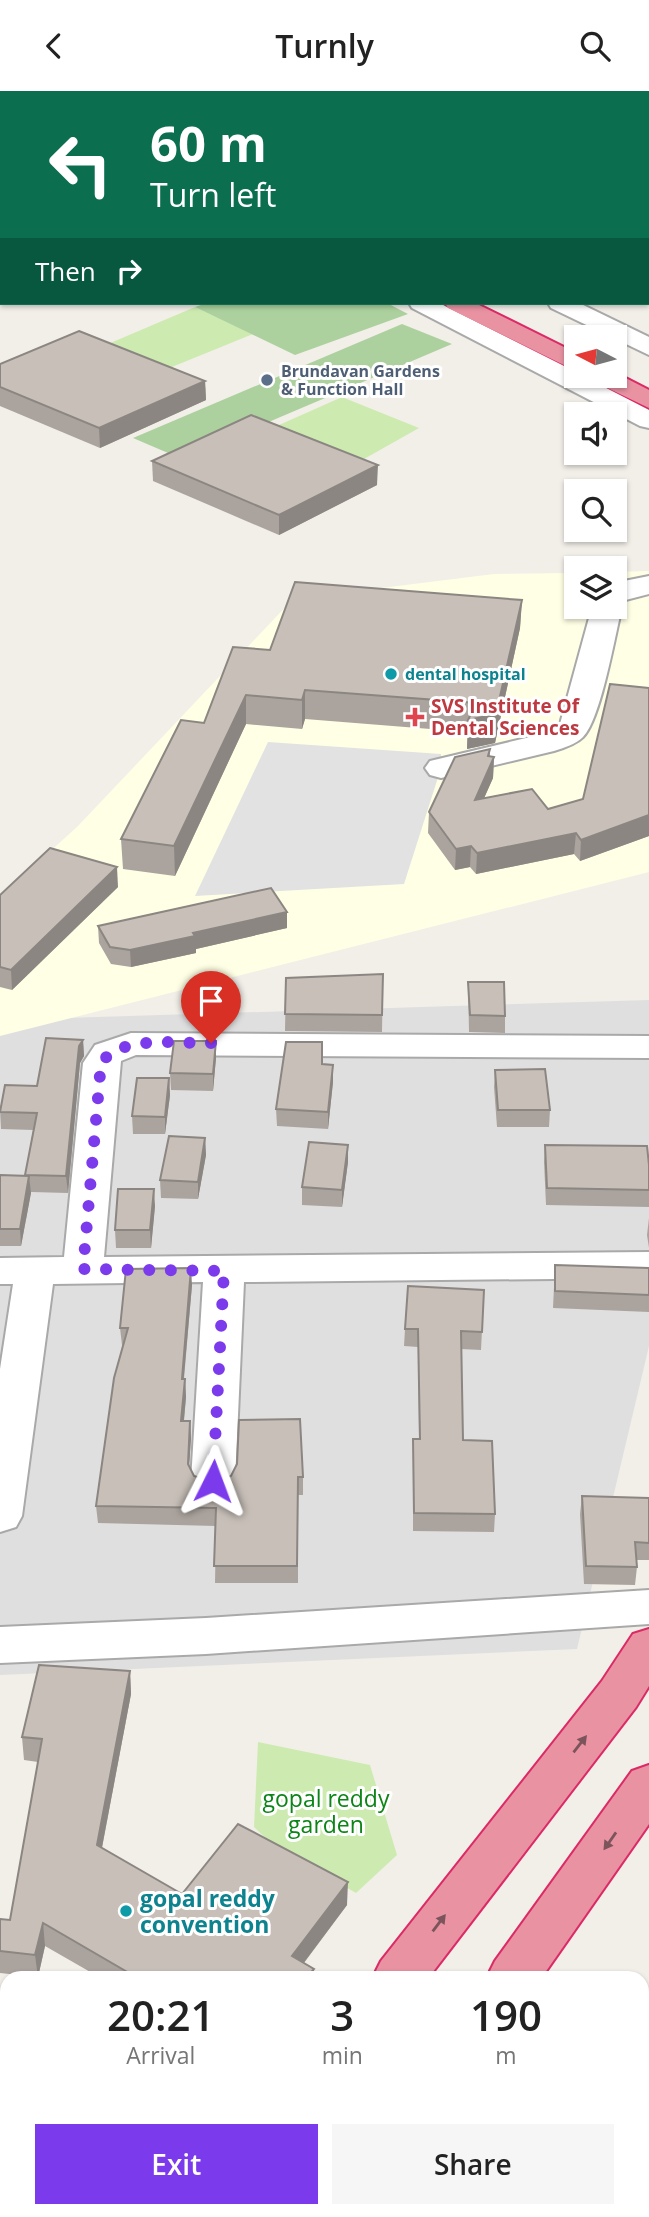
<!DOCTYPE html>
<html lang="en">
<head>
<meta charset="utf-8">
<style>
	:root { --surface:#fff; --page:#f6f6f6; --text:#222; --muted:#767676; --accent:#7c3aed }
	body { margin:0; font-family:"Open Sans",sans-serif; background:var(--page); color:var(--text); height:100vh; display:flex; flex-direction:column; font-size:26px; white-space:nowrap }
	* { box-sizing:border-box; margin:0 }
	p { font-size:23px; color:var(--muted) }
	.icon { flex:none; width:38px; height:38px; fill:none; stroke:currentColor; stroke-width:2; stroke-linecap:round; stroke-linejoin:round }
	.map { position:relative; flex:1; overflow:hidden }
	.side { position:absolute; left:0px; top:1880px; width:649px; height:247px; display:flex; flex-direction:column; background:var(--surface); border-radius:21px 21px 0 0; box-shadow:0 2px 5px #0004 }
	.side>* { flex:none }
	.banner { position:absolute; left:0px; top:0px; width:649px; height:214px; box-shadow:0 2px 5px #0004; background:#0b6e4f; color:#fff; overflow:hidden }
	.needle { width:46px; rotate:276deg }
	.fabs { position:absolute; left:564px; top:234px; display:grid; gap:14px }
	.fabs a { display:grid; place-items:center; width:63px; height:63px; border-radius:0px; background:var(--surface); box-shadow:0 2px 5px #0004; font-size:35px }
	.pin { position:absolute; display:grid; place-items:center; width:60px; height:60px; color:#fff; margin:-72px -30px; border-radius:50% 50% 50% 0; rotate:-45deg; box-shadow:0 0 7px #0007 }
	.pin .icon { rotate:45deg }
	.me { position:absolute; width:77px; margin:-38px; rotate:3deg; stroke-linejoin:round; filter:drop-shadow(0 0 5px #0008) }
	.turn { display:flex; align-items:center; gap:24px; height:147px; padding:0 35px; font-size:32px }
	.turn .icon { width:91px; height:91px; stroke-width:2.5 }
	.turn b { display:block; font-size:49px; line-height:60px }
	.then { display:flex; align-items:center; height:66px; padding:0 35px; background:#0003; gap:14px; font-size:26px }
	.eta { display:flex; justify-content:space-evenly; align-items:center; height:119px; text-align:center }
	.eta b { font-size:42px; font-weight:600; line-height:49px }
	.action { display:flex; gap:14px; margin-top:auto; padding:14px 35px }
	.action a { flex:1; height:80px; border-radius:0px; background:var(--accent); color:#fff; font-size:28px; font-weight:600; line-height:80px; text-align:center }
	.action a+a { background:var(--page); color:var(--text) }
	header { display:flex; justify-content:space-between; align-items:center; height:91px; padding:0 35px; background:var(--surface); font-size:32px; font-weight:600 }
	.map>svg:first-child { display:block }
	.residential { fill:#e0dfdf }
	.education { fill:#ffffe5 }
	.grass { fill:#cdebb0 }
	.forest { fill:#add19e }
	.parking { fill:#e2e2e2 }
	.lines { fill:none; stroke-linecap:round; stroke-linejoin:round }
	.minor-casing { stroke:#a9a9a9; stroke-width:4 }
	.major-casing { stroke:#a06b00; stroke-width:4 }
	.highway-casing { stroke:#dc2a67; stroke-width:4 }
	.minor { fill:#fff; fill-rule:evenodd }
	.major { fill:#fcd6a4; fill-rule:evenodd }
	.highway { fill:#e892a2; fill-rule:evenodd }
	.wall { fill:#aba49e }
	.shaded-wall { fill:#8b8681 }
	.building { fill:#c7bfb8; stroke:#8b8681; stroke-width:2 }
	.oneway { fill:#7b545c }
	.route { stroke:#7c3aed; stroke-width:12; stroke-dasharray:0 21.6 }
	.service-dot { fill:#5c6f8a; stroke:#fff; stroke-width:2.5 }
	.culture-dot { fill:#0f9aa8; stroke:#fff; stroke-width:2.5 }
	.health-dot { fill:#e0444e; stroke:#fff; stroke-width:2.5 }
	.labels { text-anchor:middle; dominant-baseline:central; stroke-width:6; stroke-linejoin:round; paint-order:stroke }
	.far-service-label { font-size:16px; font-weight:bold; fill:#4e5e75; stroke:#fff; text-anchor:start }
	.far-culture-label { font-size:16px; font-weight:bold; fill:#0d838f; stroke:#fff; text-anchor:start }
	.health-label { font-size:19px; font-weight:bold; fill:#be3a42; stroke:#fff; text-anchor:start }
	.near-park-label { font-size:23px; fill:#0c8416; stroke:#fff }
	.near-culture-label { font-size:23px; font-weight:bold; fill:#0d838f; stroke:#fff; text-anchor:start }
</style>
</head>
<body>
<header><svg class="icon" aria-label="back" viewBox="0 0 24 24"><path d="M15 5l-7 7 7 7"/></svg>Turnly<svg class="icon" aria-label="search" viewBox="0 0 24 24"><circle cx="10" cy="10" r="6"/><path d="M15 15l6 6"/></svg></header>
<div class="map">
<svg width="649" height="2126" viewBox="0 0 649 2126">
	<rect width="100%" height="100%" fill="#f2efe9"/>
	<path class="residential" d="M649,909V1255L577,1558L0,1584V929Z"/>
	<path class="education" d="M649,480V781L0,945V806L78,735L293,508L494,483L576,482V516H614V481Z"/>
	<g class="grass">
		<path d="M195,216L253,243L167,278L108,253Z"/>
		<path d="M342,306L419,337L357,372L270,338Z"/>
		<path d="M258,1651L370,1674L397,1764L356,1802L273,1754L254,1736Z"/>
	</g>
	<g class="forest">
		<path d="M207,212H387L408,223L295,264L195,216Z"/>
		<path d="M402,233L452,253L182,368L133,347Z"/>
	</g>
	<path class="parking" d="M268,651L441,663V677L404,793L195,805Z"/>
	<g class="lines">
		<defs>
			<g id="minor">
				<path d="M105,0H129L130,2H106Z"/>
				<rect x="0" y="4" width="2" height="13"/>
				<rect x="648" y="102" width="1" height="14"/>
				<path d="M409,212H439L576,281V285H583L649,319V337L640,335L412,217Z"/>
				<path d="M548,212H579L649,246V264L551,217Z"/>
				<path d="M649,485V503L618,511L622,516C615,544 601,628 583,646C576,653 564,657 554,660L441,687L430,684L425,677L430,670L543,643L560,633L592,516H614V492Z"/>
				<path d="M131,942L649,945V967L136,964L121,970L104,1166L649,1161V1187L244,1191L235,1390L229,1401L213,1406L197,1401L191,1390L203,1191L53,1193L22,1425L16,1436L0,1441V1278L13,1193H0V1167L64,1166L83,972L95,954Z"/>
				<path d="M649,1499V1533L206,1563L0,1572V1536L206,1527Z"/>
			</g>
			<g id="major">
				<path d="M642,2007L649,2009V2058L642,2056Z"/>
				<path d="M642,2100L649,2102V2126H596L593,2119H642Z"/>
			</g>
			<g id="highway">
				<path d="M0,0H19L20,2H2V6Z"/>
				<path d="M49,0H73L74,2H50Z"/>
				<path d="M445,212H475L576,262V280L448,217Z"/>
				<path d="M614,281L649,299V317L593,290L589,285H614Z"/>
				<path d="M649,1538V1595L636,1616L429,1886H373L381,1870L602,1590L633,1543Z"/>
				<path d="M649,1674V1733L542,1886H487L495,1870L632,1680Z"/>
				<path d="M202,2119H260L257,2126H199Z"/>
				<path d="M319,2119H377L374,2126H316Z"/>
			</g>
		</defs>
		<use href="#minor" class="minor-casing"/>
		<use href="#major" class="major-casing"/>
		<use href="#highway" class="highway-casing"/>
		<use href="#minor" class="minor"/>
		<use href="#major" class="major"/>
		<use href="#highway" class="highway"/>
	</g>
	<g class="wall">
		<path d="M0,273L205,290L206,309L100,357L0,315Z"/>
		<path d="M152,370L377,394L279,444L153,390Z"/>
		<path d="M522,509L520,537L495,652L467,658L468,641L305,628L302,638L246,633L175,785L123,778L121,748L204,632L270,559Z"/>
		<path d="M649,597V745L580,770L574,763L476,783L470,776L455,779L428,742L429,721L489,666H494L493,687L484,707L548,718L583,708Z"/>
		<path d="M118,796L12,899L0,896V804Z"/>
		<path d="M98,835L287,837L196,858V862L131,876L111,873L99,852Z"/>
		<path d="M383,883L382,941L285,940L286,887Z"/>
		<path d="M468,891L505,925V942L469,941Z"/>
		<path d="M83,949L84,965L80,972L68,1102L31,1101L21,1155H0V1084L25,1085L33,1039L1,1038L0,1018L37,995Z"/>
		<path d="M216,967L213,1000L171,999L170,982Z"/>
		<path d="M322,973L333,974V991L328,1038L277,1035L276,1018Z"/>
		<path d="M495,979L550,1019L549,1036H497L494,996Z"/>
		<path d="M169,987L170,1004L165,1043H133L132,1025Z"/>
		<path d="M205,1047L206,1064L198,1108L161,1107L160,1089Z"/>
		<path d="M348,1054V1071L342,1116L302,1114V1096Z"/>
		<path d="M545,1054L649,1074V1116L546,1114L544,1071Z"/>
		<path d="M155,1115L151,1157H116L115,1139Z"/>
		<path d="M649,1127V1157L647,1144Z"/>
		<path d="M555,1174L649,1177V1221L553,1217Z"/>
		<path d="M192,1194L184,1288H185L186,1306L184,1330H190L191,1347L189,1376L194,1385L213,1391L303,1386V1404H298V1492H215L216,1435L98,1432L96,1415L123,1254H122L120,1237Z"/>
		<path d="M484,1199L481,1259L461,1258L463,1349L495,1423L494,1441L413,1440V1348H419L418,1256L404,1255L405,1238Z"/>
		<path d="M582,1405L649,1407V1469H636L637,1476L635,1494L584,1493L580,1423Z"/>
		<path d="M130,1580L131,1603L102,1757L182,1803L347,1814L304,1872L314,1878V1886H99L45,1855L38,1886L0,1882V1828L10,1829L38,1671L24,1669L22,1646Z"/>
	</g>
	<g class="shaded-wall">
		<path d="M205,290L206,309L100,357L99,337Z"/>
		<path d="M378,374L377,394L279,444V424Z"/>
		<path d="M522,509L520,537L495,652L467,658L468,629Z"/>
		<path d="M305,599V628L302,638V609Z"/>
		<path d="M246,604V633L175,785L174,755Z"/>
		<path d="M490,658L489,678L494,666L493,687L474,730L475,709Z"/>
		<path d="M649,724V745L580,770L581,749Z"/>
		<path d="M576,742L574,763L476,783L477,762Z"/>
		<path d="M471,755L470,776L455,779L456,758Z"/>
		<path d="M117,776L118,796L12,899L11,879Z"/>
		<path d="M287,821V837L196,858V862L131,876L130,859L193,842Z"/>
		<path d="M83,949L84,965L80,972L68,1102L66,1085L79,955Z"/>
		<path d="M216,950V967L213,1000V983Z"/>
		<path d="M333,974V991L328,1038V1021Z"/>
		<path d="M169,987L170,1004L165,1043V1026Z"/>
		<path d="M205,1047L206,1064L198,1108V1091Z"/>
		<path d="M348,1054V1071L342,1116V1099Z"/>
		<path d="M29,1085L31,1102L21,1155L20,1138Z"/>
		<path d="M154,1098L155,1115L151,1157L150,1139Z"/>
		<path d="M191,1177L192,1194L182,1306V1288Z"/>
		<path d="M185,1288L186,1306L182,1348L181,1330Z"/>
		<path d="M190,1330L191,1347L188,1390V1373Z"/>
		<path d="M130,1580L131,1603L98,1777L97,1754Z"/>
		<path d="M348,1791L347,1814L293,1886L292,1865Z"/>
		<path d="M43,1832L45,1855L38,1886L35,1864Z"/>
		<path d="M314,1878V1886H307Z"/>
	</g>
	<g class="building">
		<path d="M79,240L205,290L99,337L0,296V273Z"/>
		<path d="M251,324L378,374L279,424L152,370Z"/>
		<path d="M295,491L522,509L496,623L468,629L476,612L305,599L302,609L246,604L174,755L121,748L181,629L204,632L233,556L270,559Z"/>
		<path d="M610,593L649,597V724L581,749L576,742L477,762L471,755L456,758L429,721L455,666L490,658L488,665L494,666L475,709L532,698L548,718L583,708Z"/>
		<path d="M50,757L117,776L11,879L0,876V804Z"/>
		<path d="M271,797L287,821L193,842L195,845L130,859L110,856L98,835Z"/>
		<path d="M383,883L382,924L285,923L286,887Z"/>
		<path d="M468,891H504L505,925L470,924Z"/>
		<path d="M46,947L83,949L79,955L66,1085L25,1084L37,1022L0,1021L5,994L37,995Z"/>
		<path d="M174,950H216L213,983L170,982Z"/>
		<path d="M286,951H322V973L333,974L328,1021L276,1018Z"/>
		<path d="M545,978L550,1019H498L495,979Z"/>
		<path d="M137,987H169L165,1026L132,1025Z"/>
		<path d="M169,1045L205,1047L198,1091L160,1089Z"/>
		<path d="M309,1051L348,1054L342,1099L302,1096Z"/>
		<path d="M545,1054L647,1055L649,1074V1099L547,1097Z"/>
		<path d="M0,1084L29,1085L20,1138H0Z"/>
		<path d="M118,1098H154L150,1139H115Z"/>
		<path d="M555,1174L649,1177V1204L555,1200Z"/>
		<path d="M191,1177L182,1288H185L181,1330H190L188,1373L194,1385L213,1391L231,1385L237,1373L239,1329L300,1328L303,1386H298L297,1475H214L216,1417L96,1415L114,1287L128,1237H120L126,1178Z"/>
		<path d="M408,1195L484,1199L482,1241L461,1240L463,1349L492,1350L495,1423L414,1422L413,1348H420L418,1238H405Z"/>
		<path d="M582,1405L649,1407V1452L635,1451L637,1476L586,1475Z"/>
		<path d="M39,1574L130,1580L97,1754L182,1803L238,1733L348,1791L292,1865L314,1878L307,1886H136L43,1832L35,1864L0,1860V1828L10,1829L42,1648L22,1646Z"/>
		<path d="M393,2119H527L537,2126H388Z"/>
	</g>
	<defs><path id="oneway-solid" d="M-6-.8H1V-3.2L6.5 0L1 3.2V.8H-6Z" transform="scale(1.75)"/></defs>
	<g class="oneway">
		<use href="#oneway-solid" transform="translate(580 1653) rotate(-52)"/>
		<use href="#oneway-solid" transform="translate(610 1750) rotate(125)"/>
		<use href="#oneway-solid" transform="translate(439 1832) rotate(-53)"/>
	</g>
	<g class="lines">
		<path class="route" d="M211,952C178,953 122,943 101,972L83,1178L224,1180L213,1390"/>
	</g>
	<circle class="service-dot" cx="267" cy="289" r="7"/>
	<g class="culture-dot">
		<circle cx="391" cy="583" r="7"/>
		<circle cx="126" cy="1820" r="7"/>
	</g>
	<path class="health-dot" d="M411.5 615.5h7v7h7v7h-7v7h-7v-7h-7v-7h7z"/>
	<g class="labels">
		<g class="far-service-label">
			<text x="281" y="280">Brundavan Gardens<tspan x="281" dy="18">&amp; Function Hall</tspan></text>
		</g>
		<g class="far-culture-label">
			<text x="405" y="583">dental hospital</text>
		</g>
		<g class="health-label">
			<text x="431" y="615">SVS Institute Of<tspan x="431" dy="22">Dental Sciences</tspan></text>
		</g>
		<g class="near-park-label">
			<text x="326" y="1707">gopal reddy<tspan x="326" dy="26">garden</tspan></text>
		</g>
		<g class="near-culture-label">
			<text x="140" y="1807">gopal reddy<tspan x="140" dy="26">convention</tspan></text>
		</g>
	</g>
</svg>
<div class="fabs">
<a><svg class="needle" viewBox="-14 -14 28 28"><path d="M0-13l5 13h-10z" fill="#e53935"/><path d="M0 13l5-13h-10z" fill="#767676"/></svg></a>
<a><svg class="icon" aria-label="sound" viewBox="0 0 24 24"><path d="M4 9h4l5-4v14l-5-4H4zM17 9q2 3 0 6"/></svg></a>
<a><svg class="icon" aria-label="search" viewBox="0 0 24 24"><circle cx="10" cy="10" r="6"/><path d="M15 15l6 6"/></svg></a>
<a><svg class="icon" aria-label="layers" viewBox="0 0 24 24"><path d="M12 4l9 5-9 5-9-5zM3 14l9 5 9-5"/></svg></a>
</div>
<div class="pin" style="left:211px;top:952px;background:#d93025"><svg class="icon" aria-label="arrive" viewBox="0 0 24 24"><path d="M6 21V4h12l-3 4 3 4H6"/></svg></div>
<svg class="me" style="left:213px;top:1390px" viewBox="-20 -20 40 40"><path d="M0-17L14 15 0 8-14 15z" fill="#7c3aed" stroke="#fff" stroke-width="4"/></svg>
<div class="banner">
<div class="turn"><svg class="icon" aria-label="left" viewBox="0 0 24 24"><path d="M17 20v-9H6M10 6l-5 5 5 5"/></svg><div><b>60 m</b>Turn left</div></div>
<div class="then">Then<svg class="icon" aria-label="right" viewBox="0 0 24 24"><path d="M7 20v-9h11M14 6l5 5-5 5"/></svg></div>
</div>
<section class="side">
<div class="eta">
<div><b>20:21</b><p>Arrival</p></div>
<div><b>3</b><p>min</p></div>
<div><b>190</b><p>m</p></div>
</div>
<div class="action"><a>Exit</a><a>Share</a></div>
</section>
</div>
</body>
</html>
